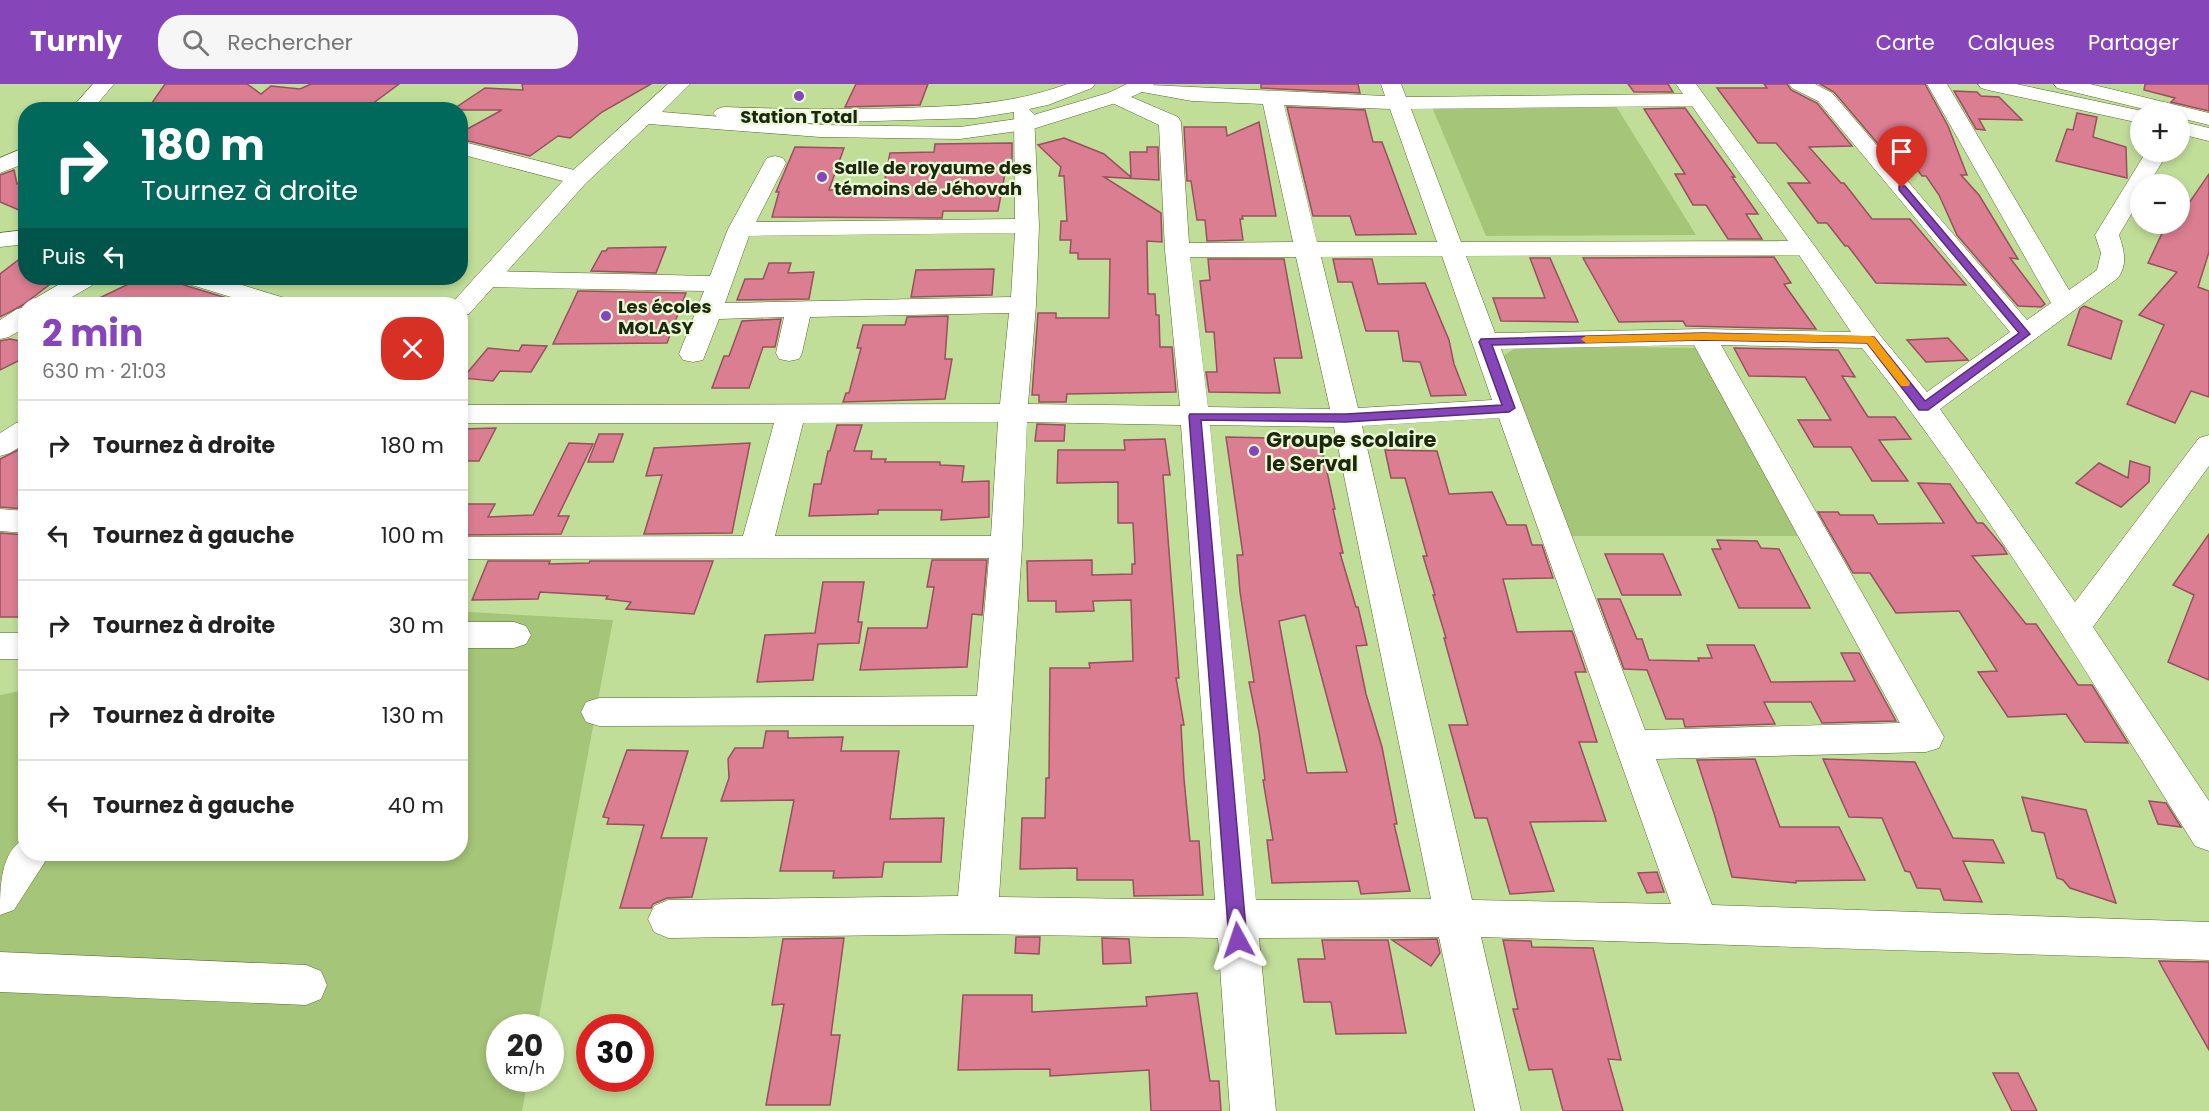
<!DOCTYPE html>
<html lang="fr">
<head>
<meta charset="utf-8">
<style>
	:root { --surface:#fff; --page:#f6f6f6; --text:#222; --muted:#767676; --line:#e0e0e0; --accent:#8645b9 }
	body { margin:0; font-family:Poppins,sans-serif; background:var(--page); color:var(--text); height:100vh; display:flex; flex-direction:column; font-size:22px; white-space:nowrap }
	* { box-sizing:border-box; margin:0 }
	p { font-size:20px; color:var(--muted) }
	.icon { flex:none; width:33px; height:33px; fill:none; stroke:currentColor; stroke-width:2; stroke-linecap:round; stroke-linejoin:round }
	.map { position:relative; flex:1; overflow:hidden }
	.details { position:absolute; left:18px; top:213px; width:450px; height:564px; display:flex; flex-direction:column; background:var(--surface); border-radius:24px; box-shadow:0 3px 9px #0003 }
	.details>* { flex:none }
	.hud { position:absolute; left:18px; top:18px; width:450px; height:183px; border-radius:24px; box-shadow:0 3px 9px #0003; background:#00695c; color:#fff; overflow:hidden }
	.controls { position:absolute; left:2130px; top:18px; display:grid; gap:12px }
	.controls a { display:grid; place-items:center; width:60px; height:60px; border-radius:50%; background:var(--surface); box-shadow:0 3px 9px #0003; font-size:30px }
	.speed { position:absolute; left:486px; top:930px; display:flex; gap:12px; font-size:30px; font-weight:700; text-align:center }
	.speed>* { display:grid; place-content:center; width:78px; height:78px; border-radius:50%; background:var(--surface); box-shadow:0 3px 9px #0003; line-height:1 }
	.speed small { font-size:15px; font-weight:400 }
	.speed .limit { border:9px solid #d22; background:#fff; color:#111 }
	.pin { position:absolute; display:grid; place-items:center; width:51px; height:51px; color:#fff; margin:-62px -26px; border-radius:50% 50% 50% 0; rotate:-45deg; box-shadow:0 0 6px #0007 }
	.pin .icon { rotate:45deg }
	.me { position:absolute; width:66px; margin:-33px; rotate:355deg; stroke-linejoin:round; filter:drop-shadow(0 0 4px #0008) }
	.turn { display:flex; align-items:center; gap:21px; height:126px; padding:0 24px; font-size:27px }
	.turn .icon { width:78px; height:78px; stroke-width:2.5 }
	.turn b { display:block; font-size:42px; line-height:51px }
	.then { display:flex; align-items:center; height:57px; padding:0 24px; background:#0003; gap:12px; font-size:22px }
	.round { display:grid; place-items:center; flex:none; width:63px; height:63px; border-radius:24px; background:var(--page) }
	.overview { display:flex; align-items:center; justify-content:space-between; height:102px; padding:0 24px }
	h1 { font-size:36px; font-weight:700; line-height:45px; color:var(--accent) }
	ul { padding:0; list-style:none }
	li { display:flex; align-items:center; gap:18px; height:90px; padding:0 24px; border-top:2px solid var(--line) }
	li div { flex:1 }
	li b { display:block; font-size:22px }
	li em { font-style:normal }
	header { display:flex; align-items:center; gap:36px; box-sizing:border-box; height:84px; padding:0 30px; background:var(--accent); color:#fff }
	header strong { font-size:28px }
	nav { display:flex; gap:33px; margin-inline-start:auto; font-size:21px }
	.search { width:420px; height:54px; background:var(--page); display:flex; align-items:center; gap:15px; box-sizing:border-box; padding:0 21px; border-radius:24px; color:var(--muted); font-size:22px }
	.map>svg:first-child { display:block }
	.green { fill:#a5c578 }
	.building { fill:#db7e91; stroke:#97505f; stroke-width:1.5; fill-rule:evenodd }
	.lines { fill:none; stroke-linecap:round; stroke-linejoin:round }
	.minor-casing { stroke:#526b29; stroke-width:1 }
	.major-casing { stroke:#526b29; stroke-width:1 }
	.minor { fill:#fff; fill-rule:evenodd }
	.major { fill:#fff; fill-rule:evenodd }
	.route { fill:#8645b9; stroke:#572d78; stroke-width:1.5 }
	.slow { fill:#f59e0b }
	.poi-dot { fill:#8645b9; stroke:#eafad7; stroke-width:2 }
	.labels { text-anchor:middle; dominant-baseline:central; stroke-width:4.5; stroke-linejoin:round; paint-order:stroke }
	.far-poi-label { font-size:18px; font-weight:bold; fill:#1d270c; stroke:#eafad7; text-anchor:start }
	.poi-label { font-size:21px; font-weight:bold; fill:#1d270c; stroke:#eafad7; text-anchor:start }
</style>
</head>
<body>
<header>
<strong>Turnly</strong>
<div class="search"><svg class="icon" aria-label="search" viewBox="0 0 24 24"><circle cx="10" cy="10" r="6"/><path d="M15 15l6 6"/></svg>Rechercher</div>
<nav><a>Carte</a><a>Calques</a><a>Partager</a></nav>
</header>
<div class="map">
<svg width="2209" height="1027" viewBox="0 0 2209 1027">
	<rect width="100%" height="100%" fill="#c1de99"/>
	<g class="green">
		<path d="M1616,22L1696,151L1486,152L1432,23Z"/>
		<path d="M1518,262L1699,264L1800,452H1567L1503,272Z"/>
		<path d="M469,528L613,536L537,943L500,944V994L528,995L522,1027H0V611L25,606L26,770H460L461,530Z"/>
	</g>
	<g class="building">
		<path d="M165,0H247L261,10L271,2L300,5L311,0H399L364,26L304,20L294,26H239L186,20L182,26H147Z"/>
		<path d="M522,0H651L602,28L570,54L558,52L530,72L460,55V49L502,26H452L485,4L523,6Z"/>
		<path d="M856,0H928L920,21L845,23Z"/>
		<path d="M1261,0H1358L1360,9L1261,4Z"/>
		<path d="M1628,0H1668L1673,8H1634Z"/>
		<path d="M1764,0H1787L1791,6L1817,19L1852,62L1809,63L1841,99H1844L1872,135H1910L1966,201L1876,199L1848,162H1845L1827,139H1818L1788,99H1810L1776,59H1758L1717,4H1767Z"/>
		<path d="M1820,0H1925L1948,42L1967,91H1961L1979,111L2018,175L2010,174L2045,220L2041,223L2018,222L1957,151L1939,111L1926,92H1922L1899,62L1879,61L1834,8Z"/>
		<path d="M2145,0H2209V27L2171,18L2175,14L2144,6Z"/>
		<path d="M1954,7L1977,8L1981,12L1999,13L2022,36L1979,35L1985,46L1976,45Z"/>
		<path d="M1287,23L1365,26L1373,58H1382L1416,150L1356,151L1350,132H1313Z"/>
		<path d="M1685,24L1735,93H1732L1758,130H1746L1762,155H1728L1706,121H1693L1675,90H1685L1644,25Z"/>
		<path d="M2077,29L2097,33L2093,53L2126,63L2127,94L2056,77L2067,45L2073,46Z"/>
		<path d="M1259,38L1276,132H1242L1243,135H1240L1243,156L1207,157L1205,136H1197L1191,97H1187L1184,43H1226L1227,52Z"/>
		<path d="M1064,54L1104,70L1131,93L1130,68H1147V63H1158L1159,96L1104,93L1161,129L1162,158L1147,157L1148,210H1155L1156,231H1159L1160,263H1172L1176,308L1067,310L1066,318H1039V311H1032L1038,229H1056V234H1109L1110,175H1078V169H1070L1071,156H1060L1061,137H1067L1064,92H1059L1061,83L1038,61Z"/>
		<path d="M1012,59V84H1006L998,127H943L942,134L772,133L779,108H776L795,63L844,64L829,106L883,105L890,69L934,68L935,60Z"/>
		<path d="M14,86L17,100L26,96V129L0,118V91Z"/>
		<path d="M2209,90V168L2198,203L2209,207V313L2191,307L2175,339L2127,320L2164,241L2139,231L2177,188L2148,179L2165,143L2171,145L2175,140H2180V132Z"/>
		<path d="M666,163L656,189L591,187L602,167H606L608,164Z"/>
		<path d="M26,170V194H58L23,221L0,233V190Z"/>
		<path d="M1774,173L1791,199L1784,200L1816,245L1686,242L1683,237L1619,238L1583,174Z"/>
		<path d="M1530,174H1550L1578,238L1501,237L1493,214H1545Z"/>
		<path d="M1208,175H1284L1302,274H1274L1280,309L1209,308L1206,288H1217L1214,248H1206L1200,197L1210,196Z"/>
		<path d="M1333,175H1372L1378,200L1425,199L1449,256L1454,280L1466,311L1431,312L1420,278L1403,277L1398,247H1366L1352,198H1338Z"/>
		<path d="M769,179H791L788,189L814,188L809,215L737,216L745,195H763Z"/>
		<path d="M994,185L992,211L911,213L916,186Z"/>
		<path d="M141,194H179L184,201L233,216L241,220H87Z"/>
		<path d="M578,207H580L686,209L667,259L553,260Z"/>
		<path d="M2084,222L2122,237L2111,275L2068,261L2080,225Z"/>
		<path d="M948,232L945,275H952L945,315L843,318L846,309H849L861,264H857L863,241H905L907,233Z"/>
		<path d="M781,235L775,263H763L749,304H712L724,272H729L742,237Z"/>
		<path d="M1948,254L1968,276L1926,278L1907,256Z"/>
		<path d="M10,255L26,258V273L0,286V257Z"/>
		<path d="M522,261L547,262L531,288L500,287L493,297L463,294L488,264L519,267Z"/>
		<path d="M1734,264L1838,266L1855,293L1842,292L1868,333H1895L1911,355L1879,356L1908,397H1872L1851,363H1814L1798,336H1831L1805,293L1749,292Z"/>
		<path d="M1037,340L1065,341L1064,357H1035Z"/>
		<path d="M837,341H862L854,367H872L871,375H886L885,378H940V381L964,382L962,398L989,397V433L941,436L942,426H878V430L809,432L814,400H821L828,367H830Z"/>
		<path d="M496,344L479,377H460V345Z"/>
		<path d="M599,350H623L613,378H588Z"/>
		<path d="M1226,353L1320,355L1335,425H1333L1343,469H1340L1356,523H1358L1367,561L1356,562L1366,610L1382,663L1397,740H1394L1410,807L1361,810L1358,797L1272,799L1267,756H1273L1263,696H1265L1259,648L1249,598H1254L1240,508L1237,471H1243ZM1305,531L1347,688L1307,689L1279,537Z"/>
		<path d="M1165,355L1170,391H1163L1179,594H1176L1184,641H1181L1184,695L1190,757H1199L1203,811L1134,812L1133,796H1077V784L1020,785L1022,734H1045L1046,694H1049L1050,584H1090L1089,579L1133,577L1131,516L1093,517L1094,527L1056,528V517H1028L1027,477L1092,476V491L1132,490V480H1135L1133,439H1118V398L1057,399L1058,366H1125L1124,356Z"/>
		<path d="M569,359L593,360L558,432H569L561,450L460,451V420H495L488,433L533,431Z"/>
		<path d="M750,359L732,449L644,450L662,391L646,392L654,364Z"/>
		<path d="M26,362V425L0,423V375Z"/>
		<path d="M1385,366L1437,367L1449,410L1492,408L1507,441H1526L1532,461H1542L1553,494L1503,495L1517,548L1572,547L1586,588H1575L1597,658H1579L1606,737L1530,738L1554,807L1510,810L1487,734H1475L1449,641H1468L1444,554H1446L1433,511H1435L1423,472H1427L1405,394H1391Z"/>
		<path d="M2130,377L2150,383L2149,398L2121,423L2076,399L2099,379L2128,394Z"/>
		<path d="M1918,399L1950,400L1977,439H1983L2003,463L2007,470L1972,472L2026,540H2036L2078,601H2092L2128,659L2085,658L2066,630L2008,633L1978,588L1997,587L1959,527L1896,529L1870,489H1853L1818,428H1838L1840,431H1873L1878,440L1944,439Z"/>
		<path d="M0,449L26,451V533H0Z"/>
		<path d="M2209,450V596L2168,578L2194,511L2173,501Z"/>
		<path d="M1717,456L1757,457L1761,464L1779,465L1810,524H1739L1712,465H1721Z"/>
		<path d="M1605,470H1663L1681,511H1622Z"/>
		<path d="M932,476H987L982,531L972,530L967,583L860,586L868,544H927L934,503H927Z"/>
		<path d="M488,477H550L549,480L589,479L590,477H713L694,530L626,525L631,518L606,515L608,512L540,508L538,515L472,516Z"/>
		<path d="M823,498H864L858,538H862L859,559L818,560L813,596L757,598L765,551L815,549Z"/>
		<path d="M1598,515H1620L1637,555H1642L1649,576L1699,577L1698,574H1712L1707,561H1754L1771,598L1855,597L1841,569H1859L1896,637L1822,639L1811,618H1764L1775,640L1685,643L1683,635H1666L1647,586L1624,585Z"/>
		<path d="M766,647H788V654L843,653L841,667H899L890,735L944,734L941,778H884L882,793L833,794L834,787H780L794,716L721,717L729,694L728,675L735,664H763Z"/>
		<path d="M627,666L688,667L661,754H707L692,813L667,814L653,820L651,824H620L644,741L607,740L609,734L603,733Z"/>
		<path d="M1755,675L1780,743H1839L1865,796L1796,797V799L1732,793L1714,729L1697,676Z"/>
		<path d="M1823,675L1915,678L1953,754L1993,756L2004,779L1963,777L1982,818L1944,816L1940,805L1917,804L1910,788L1905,787L1882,734L1849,733Z"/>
		<path d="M2022,713L2086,726L2116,819L2070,804L2063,796L2057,794L2044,749L2032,747Z"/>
		<path d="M2149,717L2166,719L2181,743L2158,740Z"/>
		<path d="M1657,788L1664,808L1647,809L1638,789Z"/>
		<path d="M1016,853H1040L1039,870L1015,869Z"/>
		<path d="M844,854L831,951H840L830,1021H766L784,920L772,921L783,855Z"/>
		<path d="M1102,854L1129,855L1131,879L1103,880Z"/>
		<path d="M1437,855L1440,869L1431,882L1392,856Z"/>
		<path d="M1322,856H1388L1406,949L1336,950L1331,918H1304L1298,875H1325Z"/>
		<path d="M1503,856L1531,857L1532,863L1593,864L1621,976L1608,975L1623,1027H1563L1552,985L1529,986L1513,925H1518Z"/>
		<path d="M2159,877L2209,878V966L2162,883Z"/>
		<path d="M1197,909L1210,997H1219L1221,1027H1151L1149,986L1050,992V985L958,986L963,911H1032V928L1147,922L1146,913Z"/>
		<path d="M1993,989H2018L2037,1027H2012Z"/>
	</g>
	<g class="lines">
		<defs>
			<g id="minor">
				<path d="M93,0H114L92,26H70Z"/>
				<path d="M1067,0H1095L1092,4L1048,21L1029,25L1034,30L1039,142L1036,221L1028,320L1180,322L1165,166L1159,41L1108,17L1105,13L1108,9L1115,7L1122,9L1178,33L1181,38L1189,159L1293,158L1263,20L1192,17L1131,6L1128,2L1129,0L1385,12L1381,0H1401L1406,13L1683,10L1676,0H1696L1879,250L1927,308L2010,248L1818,17L1792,4L1789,0H1815L1832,9L2027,236L2051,219L1927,0H1947L2069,206L2097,186L2101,169L2095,151L2146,68H2168L2149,100H2140V115L2119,151C2124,166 2128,180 2118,194L1940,325L2075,518L2199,354L2209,351V382L2093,543L2209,717V767L2195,762C2089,593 1986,420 1862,264L1721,261L1944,653L1939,664L1926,668L1656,675L1712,821L2209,838V876L1481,853L1521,1027H1475L1439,853L1259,854L1276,1027H1230L1218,854L977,850L668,854L654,848L648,835L654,822L668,816L958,812L974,641L599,642L586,638L581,628L586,618L599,614L977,612L989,474L460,475V453L743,452L774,339H460V321L1000,320L1009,229L810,233L802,269L799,275L789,277L779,275L776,269L784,233L719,235L703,276L693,278L683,276L679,270L704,207L487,203L478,200L474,195L478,190L487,187L710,192L728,145L764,79L767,74L775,72L783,74L786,79L756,138L1015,135L1014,28L976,34L809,39L724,35L717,33L713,29L717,25L724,23C783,25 840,26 899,24C958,22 1011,21 1067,0ZM1284,21L1390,25L1437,158H1317ZM1692,22L1788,157L1461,158L1411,25ZM1015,149L1011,213L725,219L749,152ZM1799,171L1851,248L1703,245L1495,249L1466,172ZM1442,172L1492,316L1358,324L1321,173ZM1190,173H1296L1330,325L1208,323ZM1694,261L1900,639L1645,646L1501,265ZM1499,334L1671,820L1472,816L1362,342ZM998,338L991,452H775L803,339ZM1027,338L1181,341L1215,816L999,813L1022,463ZM1210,341L1334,343L1431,815L1256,816Z"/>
				<path d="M2054,0H2090L2209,29V41L2180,34V28H2156L2057,4Z"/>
				<path d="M460,57L586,89L589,94L586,99L578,101L460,70Z"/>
				<path d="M26,63V79L0,89V74Z"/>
				<path d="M26,146V160L0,163V149Z"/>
				<path d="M70,194H100L96,199L60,220H30L34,215Z"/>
				<path d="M181,194H219L288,215L292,220H254L185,199Z"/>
				<path d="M26,223V243L9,253L0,255V236L17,225Z"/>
				<path d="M26,337V359L10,369L0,372V349L16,339Z"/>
				<path d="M0,425L26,427V449L0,447Z"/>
				<path d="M460,538H514L526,542L531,551L526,560L514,564H460Z"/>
				<rect x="0" y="549" width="26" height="26"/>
				<path d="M0,868L306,881L321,887L327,901L321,915L306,921L0,908Z"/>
			</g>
			<g id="major">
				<path d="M668,0H690L662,28L820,41L960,43L1023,34L1108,9L1127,0H1154L1151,4L1122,17L1033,45L960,55L820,53L649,40L586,99L469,230L460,233V220H451L570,89Z"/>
				<path d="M1978,0H2016L2147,28H2140V39L1988,6L1981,4Z"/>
				<path d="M2180,37L2209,44V57L2180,50Z"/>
				<path d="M26,754V770H50L14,826L0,831C0,804 0,766 26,754Z"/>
			</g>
		</defs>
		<use href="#minor" class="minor-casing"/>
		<use href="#major" class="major-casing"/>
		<use href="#minor" class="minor"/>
		<use href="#major" class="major"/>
	</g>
	<path class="route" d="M1899,102H1905L2030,250L1928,326H1919L1867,259L1703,256L1492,261L1515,324L1509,328L1346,338L1201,336L1247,856L1244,862L1238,864L1232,862L1229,856L1189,332L1190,330H1346L1502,321L1479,258L1481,255L1703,249L1874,253L1925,317L2019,249L1899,106Z"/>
	<path class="slow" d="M1703,249L1870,252L1874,253L1910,299L1909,302H1901L1867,259L1703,256L1586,259L1581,255L1586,252Z"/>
	<g class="poi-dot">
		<circle cx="799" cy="12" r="6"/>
		<circle cx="822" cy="93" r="6"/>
		<circle cx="606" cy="232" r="6"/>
		<circle cx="1254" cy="367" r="6"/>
	</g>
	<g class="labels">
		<g class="far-poi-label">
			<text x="799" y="32" text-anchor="middle">Station Total</text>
			<text x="834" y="83">Salle de royaume des<tspan x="834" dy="21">témoins de Jéhovah</tspan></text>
			<text x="618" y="222">Les écoles<tspan x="618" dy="21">MOLASY</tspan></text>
		</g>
		<g class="poi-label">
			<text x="1266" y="355">Groupe scolaire<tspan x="1266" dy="24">le Serval</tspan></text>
		</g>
	</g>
</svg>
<div class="controls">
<a>+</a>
<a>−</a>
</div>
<div class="speed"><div>20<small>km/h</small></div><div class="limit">30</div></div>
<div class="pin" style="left:1902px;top:104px;background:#d93025"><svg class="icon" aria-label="arrive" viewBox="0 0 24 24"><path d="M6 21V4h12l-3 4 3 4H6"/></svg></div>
<svg class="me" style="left:1238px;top:856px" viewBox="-20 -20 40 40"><path d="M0-17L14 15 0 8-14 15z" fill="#8645b9" stroke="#fff" stroke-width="4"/></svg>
<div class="hud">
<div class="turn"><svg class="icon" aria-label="right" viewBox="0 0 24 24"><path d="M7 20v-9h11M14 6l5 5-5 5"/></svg><div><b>180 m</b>Tournez à droite</div></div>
<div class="then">Puis<svg class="icon" aria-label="left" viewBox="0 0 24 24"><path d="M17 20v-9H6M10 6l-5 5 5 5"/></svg></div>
</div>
<section class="details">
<div class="overview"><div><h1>2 min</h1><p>630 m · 21:03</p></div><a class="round" style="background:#d93025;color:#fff"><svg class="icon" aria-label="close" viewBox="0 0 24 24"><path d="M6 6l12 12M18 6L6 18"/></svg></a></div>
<ul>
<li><svg class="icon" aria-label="right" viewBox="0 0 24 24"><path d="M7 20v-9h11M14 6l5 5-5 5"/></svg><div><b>Tournez à droite</b></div><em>180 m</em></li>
<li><svg class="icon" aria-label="left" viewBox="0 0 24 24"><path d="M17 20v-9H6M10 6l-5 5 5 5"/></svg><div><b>Tournez à gauche</b></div><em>100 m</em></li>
<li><svg class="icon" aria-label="right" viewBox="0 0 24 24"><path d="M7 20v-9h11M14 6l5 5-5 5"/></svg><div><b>Tournez à droite</b></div><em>30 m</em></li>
<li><svg class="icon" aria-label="right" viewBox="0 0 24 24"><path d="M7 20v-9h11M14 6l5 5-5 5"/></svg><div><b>Tournez à droite</b></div><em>130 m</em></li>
<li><svg class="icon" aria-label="left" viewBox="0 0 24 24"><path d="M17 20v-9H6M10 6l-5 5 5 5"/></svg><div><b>Tournez à gauche</b></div><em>40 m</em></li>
</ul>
</section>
</div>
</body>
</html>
